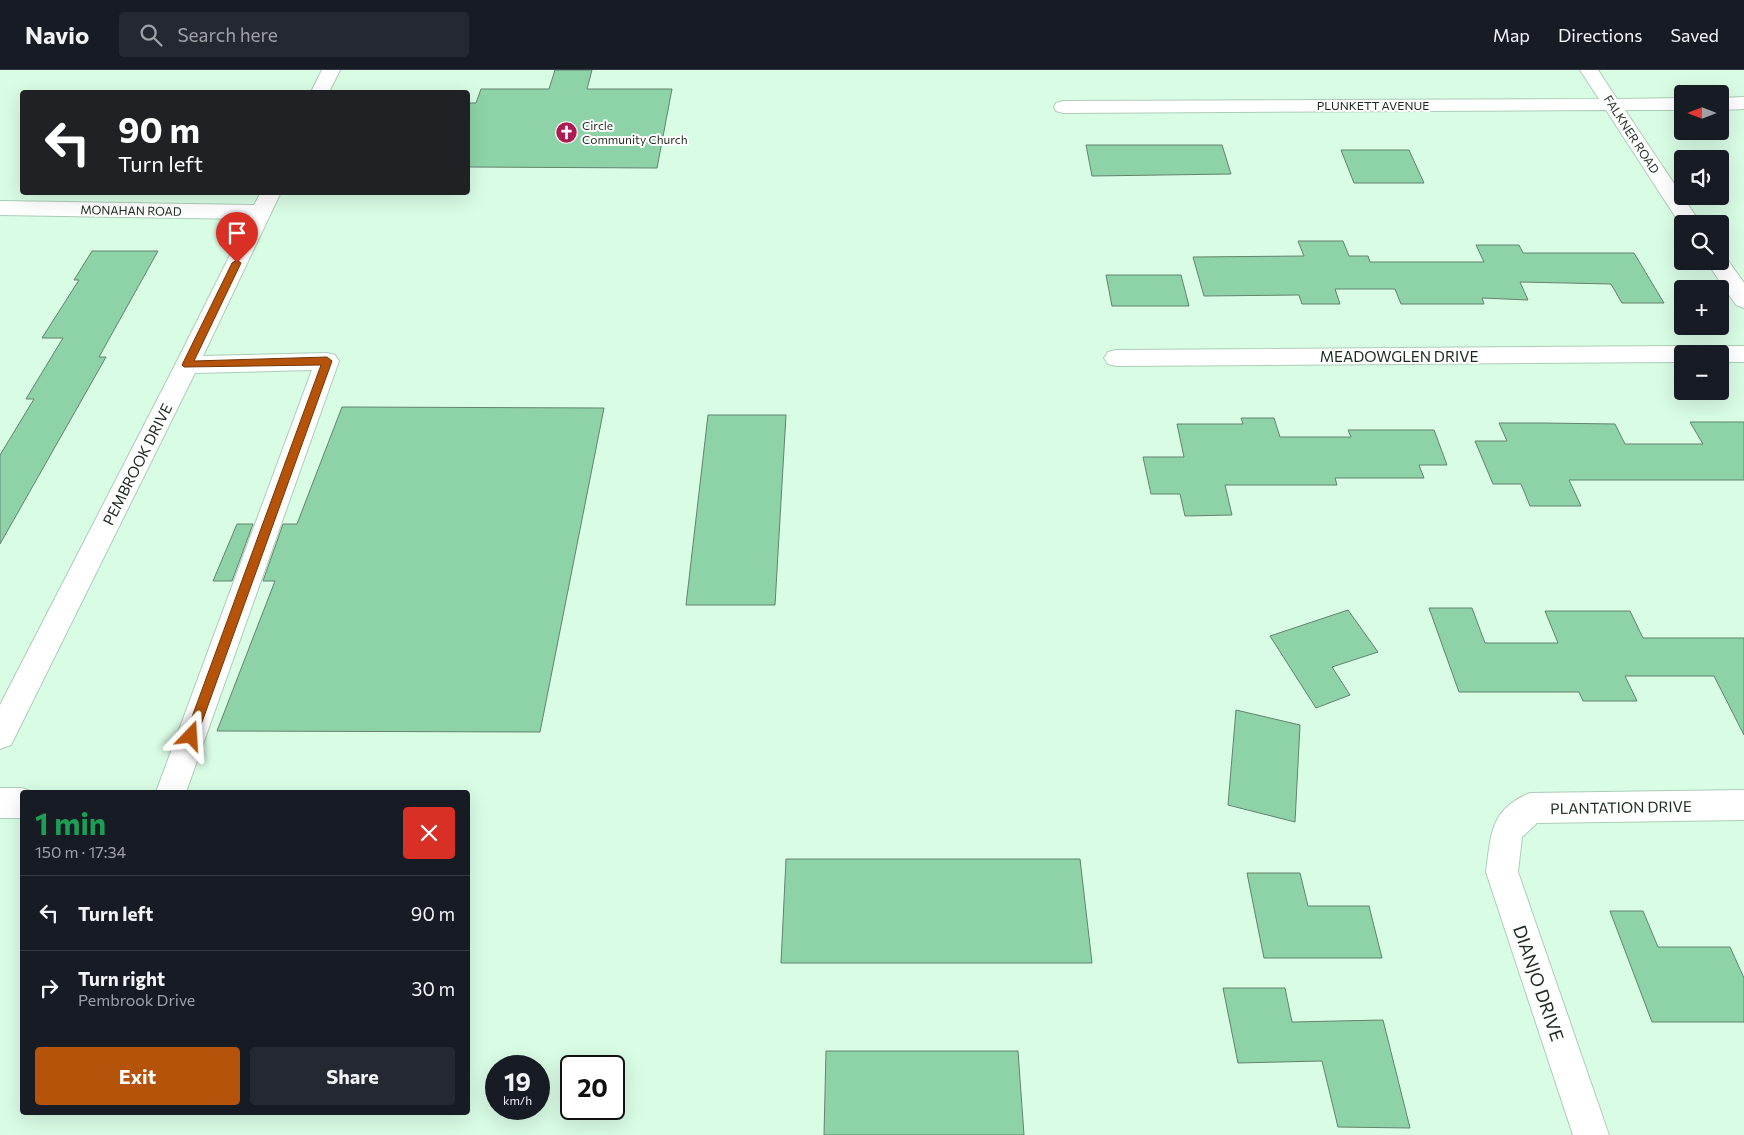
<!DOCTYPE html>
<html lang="en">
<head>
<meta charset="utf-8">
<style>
	:root { --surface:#171b24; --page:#242831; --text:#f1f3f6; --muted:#9ea1a6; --line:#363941; --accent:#b45309 }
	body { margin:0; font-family:Commissioner,sans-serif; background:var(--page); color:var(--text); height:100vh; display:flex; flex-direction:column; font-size:19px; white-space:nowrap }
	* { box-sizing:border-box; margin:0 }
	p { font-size:16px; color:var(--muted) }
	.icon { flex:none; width:28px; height:28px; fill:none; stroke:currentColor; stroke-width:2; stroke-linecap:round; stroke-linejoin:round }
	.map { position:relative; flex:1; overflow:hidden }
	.panel { position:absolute; left:20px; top:720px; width:450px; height:325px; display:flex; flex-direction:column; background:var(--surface); border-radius:5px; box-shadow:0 5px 20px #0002 }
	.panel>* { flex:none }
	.guide { position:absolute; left:20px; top:20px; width:450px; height:105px; border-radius:5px; box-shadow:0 5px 20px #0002; background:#202124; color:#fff; overflow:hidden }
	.needle { width:32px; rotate:270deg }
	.fabs { position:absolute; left:1674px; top:15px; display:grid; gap:10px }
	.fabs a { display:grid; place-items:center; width:55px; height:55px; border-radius:5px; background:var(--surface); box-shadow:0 5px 20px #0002; font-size:25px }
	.speed { position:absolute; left:485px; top:985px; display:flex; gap:10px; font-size:25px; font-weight:700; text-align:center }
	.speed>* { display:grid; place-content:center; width:65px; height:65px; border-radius:50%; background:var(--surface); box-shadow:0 5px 20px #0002; line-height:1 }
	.speed small { font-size:12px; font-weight:400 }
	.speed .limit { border:2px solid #111; border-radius:8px; background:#fff; color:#111 }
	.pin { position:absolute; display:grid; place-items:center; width:42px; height:42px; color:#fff; margin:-51px -21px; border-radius:50% 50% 50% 0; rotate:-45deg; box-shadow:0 0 5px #0007 }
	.pin .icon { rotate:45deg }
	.me { position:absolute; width:55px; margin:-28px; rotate:20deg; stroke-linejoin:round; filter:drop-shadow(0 0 4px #0008) }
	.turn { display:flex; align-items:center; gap:18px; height:105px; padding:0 15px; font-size:22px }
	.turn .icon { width:65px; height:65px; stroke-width:2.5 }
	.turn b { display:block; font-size:35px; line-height:42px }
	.round { display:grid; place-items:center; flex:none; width:52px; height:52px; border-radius:5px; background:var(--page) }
	.summary { display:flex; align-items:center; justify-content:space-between; height:85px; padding:0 15px }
	h1 { font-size:30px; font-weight:700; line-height:38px; color:#1e9e55 }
	.button { display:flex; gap:10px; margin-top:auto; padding:10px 15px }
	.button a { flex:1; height:58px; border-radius:5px; background:var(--accent); color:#fff; font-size:20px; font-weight:700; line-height:58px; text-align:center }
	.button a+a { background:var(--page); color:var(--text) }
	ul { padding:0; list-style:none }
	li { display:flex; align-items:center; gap:15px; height:75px; padding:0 15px; border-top:1px solid var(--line) }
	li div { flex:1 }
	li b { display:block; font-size:19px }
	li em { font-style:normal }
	header { display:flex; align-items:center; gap:30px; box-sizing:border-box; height:70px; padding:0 25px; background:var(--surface); border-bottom:1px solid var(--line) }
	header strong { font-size:24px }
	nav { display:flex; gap:28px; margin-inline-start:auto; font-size:18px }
	.search { width:350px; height:45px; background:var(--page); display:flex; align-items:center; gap:12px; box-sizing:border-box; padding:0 18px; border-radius:5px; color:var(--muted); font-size:19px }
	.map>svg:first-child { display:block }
	.building { fill:#8ed3a8; stroke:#63826e }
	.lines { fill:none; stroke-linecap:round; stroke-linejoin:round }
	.minor-casing { stroke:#accdb7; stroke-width:2 }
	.minor { fill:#fff; fill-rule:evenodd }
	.route { fill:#b45309; stroke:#753606 }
	.labels { text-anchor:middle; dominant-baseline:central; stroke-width:4; stroke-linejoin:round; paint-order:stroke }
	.far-street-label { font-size:12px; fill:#1d2921; stroke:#fff }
	.far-poi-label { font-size:12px; fill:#1d2921; stroke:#fff; text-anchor:start }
	.street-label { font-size:15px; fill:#1d2921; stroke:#fff }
	.near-street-label { font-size:18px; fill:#1d2921; stroke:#fff }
</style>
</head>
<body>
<header>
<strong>Navio</strong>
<div class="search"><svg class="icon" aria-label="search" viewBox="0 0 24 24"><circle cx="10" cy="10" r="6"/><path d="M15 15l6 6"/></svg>Search here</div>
<nav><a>Map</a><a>Directions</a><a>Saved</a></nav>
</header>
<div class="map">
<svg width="1744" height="1065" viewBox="0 0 1744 1065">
	<rect width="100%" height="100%" fill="#d9fce5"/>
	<g class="building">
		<path d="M555,0H592L587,19H672L657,98L468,97V33H476L481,19H549Z"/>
		<path d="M1086,75H1222L1231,104L1092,106Z"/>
		<path d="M1341,80H1409L1424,113H1354Z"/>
		<path d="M1298,171H1343L1349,186H1368L1370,192H1484L1476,175H1519L1523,183H1634L1664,233H1622L1611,214L1520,212L1528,230L1482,228L1484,234H1401L1395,219H1335L1340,234H1302L1299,225L1204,226L1193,187L1304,186Z"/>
		<path d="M92,181H158L99,287H106L0,474V385L34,329H26L63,268H42L79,210H74Z"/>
		<path d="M1106,205H1181L1189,236H1112Z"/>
		<path d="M342,337L604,338L540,662L217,661L275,511H263L283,454H297Z"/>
		<path d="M708,345H786L775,535H686Z"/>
		<path d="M1241,348H1274L1280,367H1351L1348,360H1434L1447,395H1419L1424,408H1335L1337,415H1225L1232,445L1185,446L1180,424H1151L1143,387H1184L1177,354H1243Z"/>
		<path d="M1690,352H1744V410H1569L1581,436H1530L1521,414H1493L1475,371H1507L1499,353H1542L1615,354L1625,374H1703Z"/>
		<path d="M237,454H253L232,511H213Z"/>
		<path d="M1429,538H1472L1485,573H1558L1545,541H1630L1643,568H1744V665L1714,606H1625L1637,631H1583L1579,622H1459Z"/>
		<path d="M1348,540L1378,582L1332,597L1350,625L1316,638L1270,566Z"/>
		<path d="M1236,640L1300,655L1295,752L1228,735Z"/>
		<path d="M786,789H1080L1092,893H781Z"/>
		<path d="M1247,803H1300L1308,836H1369L1382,888H1264Z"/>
		<path d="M1610,841H1643L1658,877H1730L1744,908V952H1652Z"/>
		<path d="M1223,918H1285L1292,952L1383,950L1410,1058L1338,1057L1322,991L1238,993Z"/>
		<path d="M826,981H1018L1024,1065H824Z"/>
	</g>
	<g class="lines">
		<defs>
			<g id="minor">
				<path d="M322,0H340L329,22H311Z"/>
				<path d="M1580,0H1598L1617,29L1682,28V40H1625L1701,154H1682V157L1606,40L1063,43L1056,41L1054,37L1056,33L1063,31L1599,29Z"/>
				<path d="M1744,27V39L1720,40V28Z"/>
				<path d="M261,122H281L203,286L327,283L335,285L339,291L186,722H156L312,300L195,303L11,675L0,679V635L175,295L248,149L0,145V131L254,135Z"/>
				<path d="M1720,185L1725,186L1744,213V238L1736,235L1706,191H1720Z"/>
				<path d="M1682,276L1690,278L1693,284H1682V292L1116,296L1108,294L1104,288L1108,282L1116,280Z"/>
				<path d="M1720,276H1744V292H1720V284H1709L1712,278Z"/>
				<path d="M0,718H22L33,722H22V748H0Z"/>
				<path d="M1744,720V750L1537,753L1522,767L1518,802L1609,1065H1573L1486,802C1491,765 1490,739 1530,723Z"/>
			</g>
		</defs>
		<use href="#minor" class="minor-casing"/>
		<use href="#minor" class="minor"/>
	</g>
	<path class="route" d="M237,190L241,193L194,291L327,287L332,291L197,666L195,670L191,672L187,670L185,666L321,295L184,297L182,295L232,193Z"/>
	<defs>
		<symbol id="church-disc" viewBox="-11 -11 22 22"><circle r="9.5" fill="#ad1c50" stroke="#fff"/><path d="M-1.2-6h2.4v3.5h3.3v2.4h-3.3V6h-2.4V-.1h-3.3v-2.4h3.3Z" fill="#fff"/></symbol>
	</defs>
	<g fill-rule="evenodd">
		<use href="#church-disc" x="554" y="50" width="25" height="25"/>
	</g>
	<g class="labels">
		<g class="far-street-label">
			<text x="1373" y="35">PLUNKETT AVENUE</text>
			<text transform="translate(1632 64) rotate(57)">FALKNER ROAD</text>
			<text transform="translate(131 140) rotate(1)">MONAHAN ROAD</text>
		</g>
		<g class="far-poi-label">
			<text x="582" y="55">Circle<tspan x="582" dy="14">Community Church</tspan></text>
		</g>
		<g class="street-label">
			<text x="1399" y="286">MEADOWGLEN DRIVE</text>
			<text transform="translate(137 394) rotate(-63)">PEMBROOK DRIVE</text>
			<text transform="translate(1621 737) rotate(-1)">PLANTATION DRIVE</text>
		</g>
		<g class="near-street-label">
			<text transform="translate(1539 913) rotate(71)">DIANJO DRIVE</text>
		</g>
	</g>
</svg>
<div class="fabs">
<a><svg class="needle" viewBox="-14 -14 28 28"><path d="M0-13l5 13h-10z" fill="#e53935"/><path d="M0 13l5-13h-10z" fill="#9ea1a6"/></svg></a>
<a><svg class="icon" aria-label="sound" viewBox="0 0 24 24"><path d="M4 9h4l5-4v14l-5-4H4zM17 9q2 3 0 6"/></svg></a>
<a><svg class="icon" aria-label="search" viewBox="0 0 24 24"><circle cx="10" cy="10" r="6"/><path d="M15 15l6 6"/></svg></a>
<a>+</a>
<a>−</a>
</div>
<div class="speed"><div>19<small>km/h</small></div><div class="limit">20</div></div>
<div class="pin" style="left:237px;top:193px;background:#d93025"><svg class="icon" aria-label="arrive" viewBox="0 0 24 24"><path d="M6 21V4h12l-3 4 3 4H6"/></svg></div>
<svg class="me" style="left:191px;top:666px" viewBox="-20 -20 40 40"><path d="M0-17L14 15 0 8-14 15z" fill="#b45309" stroke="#fff" stroke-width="4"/></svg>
<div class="guide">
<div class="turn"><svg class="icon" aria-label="left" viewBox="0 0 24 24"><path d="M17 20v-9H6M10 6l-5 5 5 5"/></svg><div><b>90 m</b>Turn left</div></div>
</div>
<section class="panel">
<div class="summary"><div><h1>1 min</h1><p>150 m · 17:34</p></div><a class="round" style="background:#d93025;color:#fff"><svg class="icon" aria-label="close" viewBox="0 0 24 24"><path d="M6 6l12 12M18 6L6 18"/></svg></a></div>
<ul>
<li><svg class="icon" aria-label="left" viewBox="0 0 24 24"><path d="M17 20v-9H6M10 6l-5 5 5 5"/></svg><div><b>Turn left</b></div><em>90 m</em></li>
<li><svg class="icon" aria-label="right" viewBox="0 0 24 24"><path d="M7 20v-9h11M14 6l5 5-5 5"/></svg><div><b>Turn right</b><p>Pembrook Drive</p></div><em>30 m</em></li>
</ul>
<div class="button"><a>Exit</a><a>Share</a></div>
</section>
</div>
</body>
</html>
